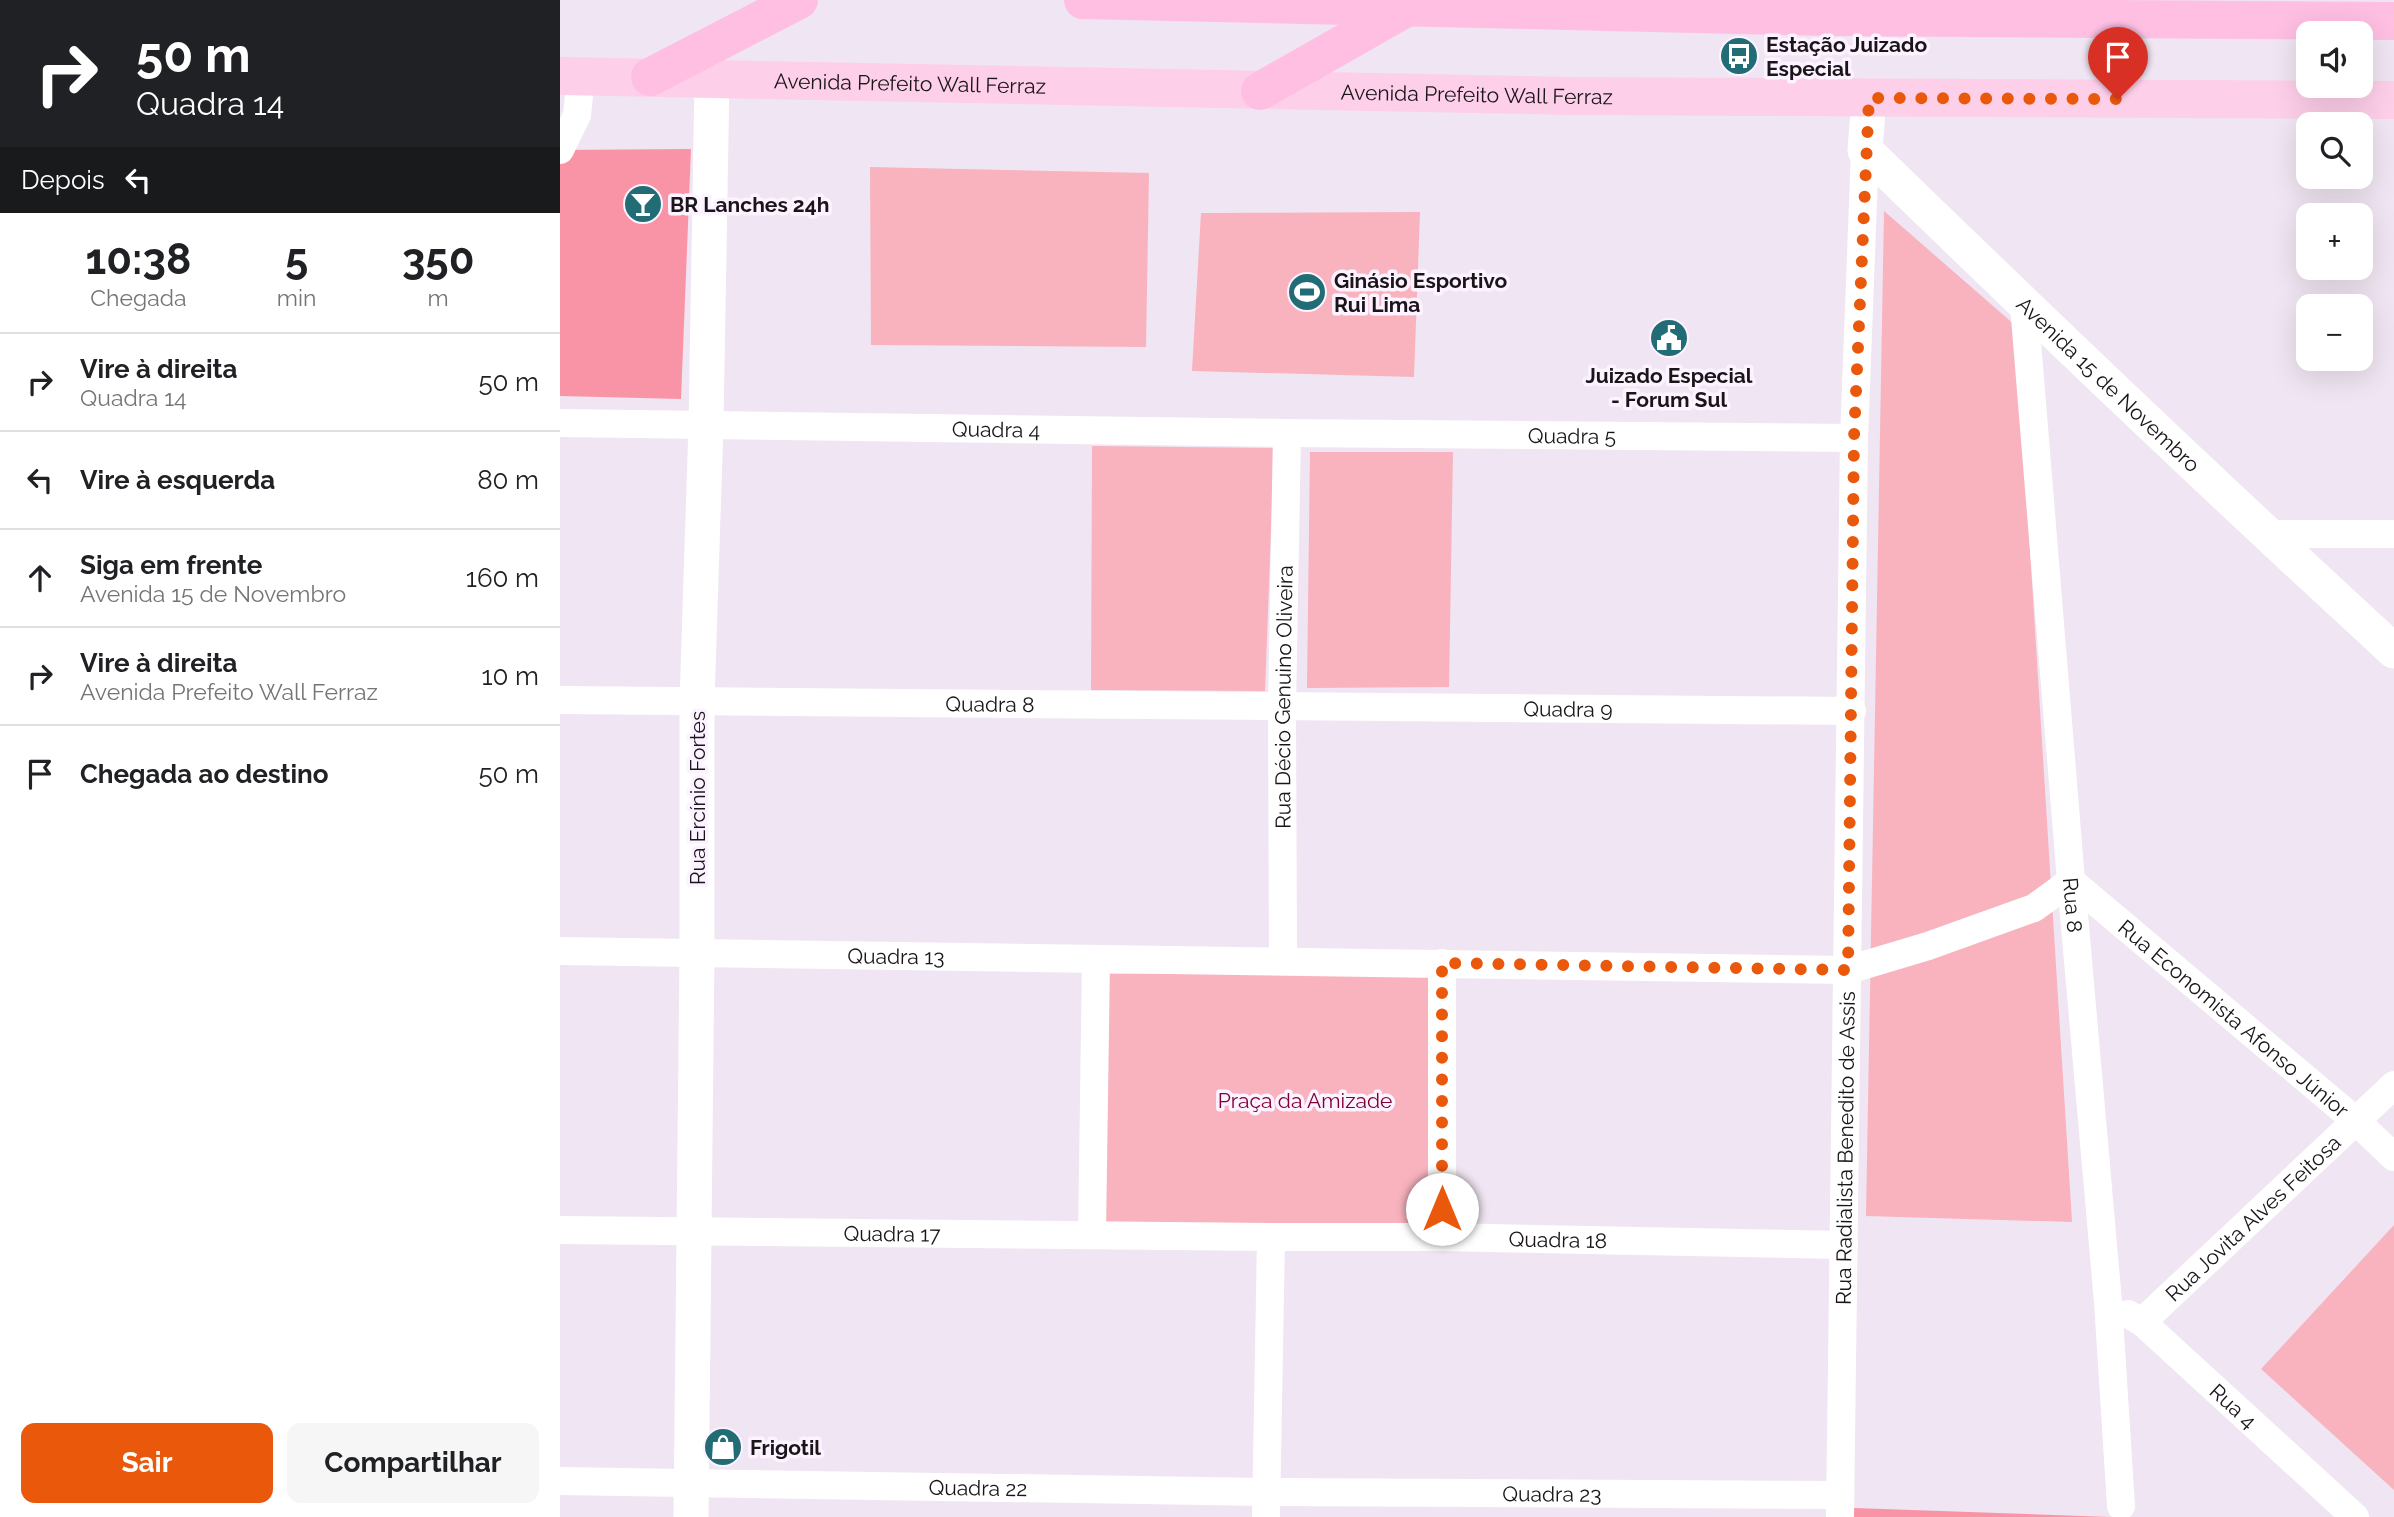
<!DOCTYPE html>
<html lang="pt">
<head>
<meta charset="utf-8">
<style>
	:root { --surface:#fff; --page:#f6f6f6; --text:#202124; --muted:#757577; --line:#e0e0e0; --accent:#ea580c }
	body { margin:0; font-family:Raleway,sans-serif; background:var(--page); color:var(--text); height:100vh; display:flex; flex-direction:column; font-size:26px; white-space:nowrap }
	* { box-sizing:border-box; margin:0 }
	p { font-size:23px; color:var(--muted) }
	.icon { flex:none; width:38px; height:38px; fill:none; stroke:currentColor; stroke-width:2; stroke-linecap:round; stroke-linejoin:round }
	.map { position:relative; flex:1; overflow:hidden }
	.details { display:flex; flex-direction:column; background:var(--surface); width:560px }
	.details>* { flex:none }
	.top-card { background:#202124; color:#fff; overflow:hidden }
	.tools { position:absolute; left:1736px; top:21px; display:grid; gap:14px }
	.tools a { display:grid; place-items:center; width:77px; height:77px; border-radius:14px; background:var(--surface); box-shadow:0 7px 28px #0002; font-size:35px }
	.pin { position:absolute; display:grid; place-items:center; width:60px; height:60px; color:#fff; margin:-72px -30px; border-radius:50% 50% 50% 0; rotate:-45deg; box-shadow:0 0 7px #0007 }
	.pin .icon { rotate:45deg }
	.me { position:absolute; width:77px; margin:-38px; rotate:0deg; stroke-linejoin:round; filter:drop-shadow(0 0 5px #0008) }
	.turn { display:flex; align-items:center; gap:24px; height:147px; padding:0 21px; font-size:32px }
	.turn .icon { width:91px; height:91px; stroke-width:2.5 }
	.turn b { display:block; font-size:49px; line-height:60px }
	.then { display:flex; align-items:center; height:66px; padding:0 21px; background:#0003; gap:14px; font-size:26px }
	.eta { display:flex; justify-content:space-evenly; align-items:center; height:119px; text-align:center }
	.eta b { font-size:42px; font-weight:700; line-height:49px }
	.button { display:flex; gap:14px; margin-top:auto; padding:14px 21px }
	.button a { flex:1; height:80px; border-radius:14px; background:var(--accent); color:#fff; font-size:28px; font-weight:700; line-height:80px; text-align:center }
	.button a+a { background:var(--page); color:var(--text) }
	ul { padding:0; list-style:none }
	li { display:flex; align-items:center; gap:21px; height:98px; padding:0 21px; border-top:2px solid var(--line) }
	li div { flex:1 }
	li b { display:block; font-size:26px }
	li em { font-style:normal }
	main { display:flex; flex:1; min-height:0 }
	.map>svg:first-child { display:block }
	.green { fill:#f8b3be }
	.forest { fill:#f994a7 }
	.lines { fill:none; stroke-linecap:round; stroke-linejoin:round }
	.minor { stroke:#fff; stroke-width:28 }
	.tertiary { stroke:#fff; stroke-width:35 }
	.primary { stroke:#fecfe9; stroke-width:38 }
	.trunk { stroke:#febfe2; stroke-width:38 }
	.route { stroke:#ea580c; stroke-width:12; stroke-dasharray:0 21.6 }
	.labels { text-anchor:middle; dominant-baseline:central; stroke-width:7; stroke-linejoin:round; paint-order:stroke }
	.poi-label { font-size:21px; font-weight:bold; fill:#191519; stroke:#fdf2ff; text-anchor:start }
	.street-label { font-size:21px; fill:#191519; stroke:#fdf2ff }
	.park-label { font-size:21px; fill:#800233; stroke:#fdf2ff }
</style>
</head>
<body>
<main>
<section class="details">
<div class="top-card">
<div class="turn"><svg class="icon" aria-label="right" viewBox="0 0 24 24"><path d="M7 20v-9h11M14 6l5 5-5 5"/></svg><div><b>50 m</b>Quadra 14</div></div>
<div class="then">Depois<svg class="icon" aria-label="left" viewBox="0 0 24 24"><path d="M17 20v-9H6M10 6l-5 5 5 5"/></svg></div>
</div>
<div class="eta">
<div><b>10:38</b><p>Chegada</p></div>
<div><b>5</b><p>min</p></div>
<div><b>350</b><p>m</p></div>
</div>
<ul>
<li><svg class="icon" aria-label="right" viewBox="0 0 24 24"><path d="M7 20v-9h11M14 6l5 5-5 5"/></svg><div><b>Vire à direita</b><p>Quadra 14</p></div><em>50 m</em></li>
<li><svg class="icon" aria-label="left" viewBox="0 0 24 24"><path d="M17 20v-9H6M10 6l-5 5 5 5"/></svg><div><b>Vire à esquerda</b></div><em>80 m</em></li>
<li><svg class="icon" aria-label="ahead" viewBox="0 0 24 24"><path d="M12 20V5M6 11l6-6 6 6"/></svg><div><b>Siga em frente</b><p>Avenida 15 de Novembro</p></div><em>160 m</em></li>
<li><svg class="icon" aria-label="right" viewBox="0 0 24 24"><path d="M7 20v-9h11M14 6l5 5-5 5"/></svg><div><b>Vire à direita</b><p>Avenida Prefeito Wall Ferraz</p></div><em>10 m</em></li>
<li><svg class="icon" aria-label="arrive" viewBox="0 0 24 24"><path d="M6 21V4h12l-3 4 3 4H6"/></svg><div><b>Chegada ao destino</b></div><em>50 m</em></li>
</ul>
<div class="button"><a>Sair</a><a>Compartilhar</a></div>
</section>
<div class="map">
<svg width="1834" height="1517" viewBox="0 0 1834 1517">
	<rect width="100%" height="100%" fill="#f0e5f2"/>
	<g class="green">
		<path d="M310,167L589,173L586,347L311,345Z"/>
		<path d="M1324,211L1456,326L1512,1222L1306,1216Z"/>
		<path d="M860,212L854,377L632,371L641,213Z"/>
		<path d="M532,446L714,448L705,691L531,690Z"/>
		<path d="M750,452H893L889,687L747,688Z"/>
		<path d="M874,972L871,1229L544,1224L549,974Z"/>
		<path d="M1834,1225V1490L1701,1369Z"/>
	</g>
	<g class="forest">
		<path d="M131,149L121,399L0,396V150Z"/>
		<path d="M1294,1508L1550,1517H1551H1294Z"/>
	</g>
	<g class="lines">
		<g class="minor">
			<path d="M0,150L17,115L21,76"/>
			<path id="s1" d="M1464,305L1511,881L1548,1302L1561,1506"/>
			<path id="s2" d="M0,423L727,433L1294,438"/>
			<path d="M1706,534H1834"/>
			<path id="s3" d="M0,700L1292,711"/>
			<path id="s4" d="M0,951L1288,970L1368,946L1474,908L1511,881L1796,1121L1834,1157"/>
			<path id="s5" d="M723,961L722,707L727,433"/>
			<path id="s6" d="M0,1230L711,1237H882L1284,1245"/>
			<path d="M532,1235L536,959"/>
			<path d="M882,1237V963"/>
			<path id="s7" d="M1568,1314L1582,1322L1795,1517"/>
			<path id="s8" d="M1582,1322L1834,1085"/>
			<path id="s9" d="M0,1481L706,1492L1280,1495"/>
			<path d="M706,1517L711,1237"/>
			<path id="s10" d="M1280,1517L1294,438L1305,150"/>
		</g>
		<g class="tertiary">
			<path id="s11" d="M1309,98L1305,150C1479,319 1655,487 1834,651"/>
			<path d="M131,1517L137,953V702L146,424L152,78"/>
		</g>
		<path class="primary" id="s12" d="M0,76L1011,96L1834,100"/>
		<g class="trunk">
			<path d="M523,0L1269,17L1834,21"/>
			<path d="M90,77L239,0"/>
			<path d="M700,91L848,7"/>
		</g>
	</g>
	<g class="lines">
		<path class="route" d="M882,1209V963L1288,970L1294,438L1309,98L1558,99"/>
	</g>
	<defs>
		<symbol id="bus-disc" viewBox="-11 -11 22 22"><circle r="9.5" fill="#226d75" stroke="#fdf2ff"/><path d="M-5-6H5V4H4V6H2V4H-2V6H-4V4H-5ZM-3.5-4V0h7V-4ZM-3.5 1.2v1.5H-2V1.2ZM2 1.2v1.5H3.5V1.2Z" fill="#fff"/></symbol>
		<symbol id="bar-disc" viewBox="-11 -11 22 22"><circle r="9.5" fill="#226d75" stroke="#fdf2ff"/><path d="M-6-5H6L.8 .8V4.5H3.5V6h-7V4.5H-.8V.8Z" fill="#fff"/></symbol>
		<symbol id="stadium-disc" viewBox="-11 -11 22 22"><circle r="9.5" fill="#226d75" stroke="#fdf2ff"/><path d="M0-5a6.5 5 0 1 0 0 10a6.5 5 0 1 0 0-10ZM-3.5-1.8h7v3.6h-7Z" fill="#fff"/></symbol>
		<symbol id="civic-disc" viewBox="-11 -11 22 22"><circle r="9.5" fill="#226d75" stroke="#fdf2ff"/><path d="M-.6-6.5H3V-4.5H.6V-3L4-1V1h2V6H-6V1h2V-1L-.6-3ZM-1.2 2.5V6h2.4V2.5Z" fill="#fff"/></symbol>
		<symbol id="shop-disc" viewBox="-11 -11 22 22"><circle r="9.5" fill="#226d75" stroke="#fdf2ff"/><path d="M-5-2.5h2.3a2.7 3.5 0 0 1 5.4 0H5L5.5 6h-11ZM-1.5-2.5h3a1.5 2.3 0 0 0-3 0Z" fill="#fff"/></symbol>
	</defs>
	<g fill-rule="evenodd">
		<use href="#bus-disc" x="1157" y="34" width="44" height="44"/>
		<use href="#bar-disc" x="61" y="182" width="44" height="44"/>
		<use href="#stadium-disc" x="725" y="270" width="44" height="44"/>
		<use href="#civic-disc" x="1087" y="316" width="44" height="44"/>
		<use href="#shop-disc" x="141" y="1425" width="44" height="44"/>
	</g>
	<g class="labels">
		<g class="poi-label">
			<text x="1206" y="44">Estação Juizado<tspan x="1206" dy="24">Especial</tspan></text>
			<text x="110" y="204">BR Lanches 24h</text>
			<text x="774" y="280">Ginásio Esportivo<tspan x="774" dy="24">Rui Lima</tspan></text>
			<text x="1109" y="375" text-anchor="middle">Juizado Especial<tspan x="1109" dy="24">- Forum Sul</tspan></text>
			<text x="190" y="1447">Frigotil</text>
		</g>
		<g class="street-label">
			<text stroke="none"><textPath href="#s12" startOffset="350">Avenida Prefeito Wall Ferraz</textPath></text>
			<text stroke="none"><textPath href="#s12" startOffset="917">Avenida Prefeito Wall Ferraz</textPath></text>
			<text stroke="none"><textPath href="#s11" startOffset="390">Avenida 15 de Novembro</textPath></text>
			<text stroke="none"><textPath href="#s2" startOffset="436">Quadra 4</textPath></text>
			<text stroke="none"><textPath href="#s2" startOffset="1012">Quadra 5</textPath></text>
			<text stroke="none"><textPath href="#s5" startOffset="264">Rua Décio Genuino Oliveira</textPath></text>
			<text stroke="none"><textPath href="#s3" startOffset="430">Quadra 8</textPath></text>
			<text stroke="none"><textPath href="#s3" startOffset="1008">Quadra 9</textPath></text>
			<text transform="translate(137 798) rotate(-90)">Rua Ercínio Fortes</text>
			<text stroke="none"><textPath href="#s1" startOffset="602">Rua 8</textPath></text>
			<text stroke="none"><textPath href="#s4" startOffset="336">Quadra 13</textPath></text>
			<text stroke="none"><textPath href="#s4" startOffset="1743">Rua Economista Afonso Júnior</textPath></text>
			<text stroke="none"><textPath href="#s10" startOffset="369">Rua Radialista Benedito de Assis</textPath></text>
			<text stroke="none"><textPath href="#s8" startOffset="152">Rua Jovita Alves Feitosa</textPath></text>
			<text stroke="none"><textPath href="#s6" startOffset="332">Quadra 17</textPath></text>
			<text stroke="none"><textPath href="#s6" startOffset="998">Quadra 18</textPath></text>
			<text stroke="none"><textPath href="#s7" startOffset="140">Rua 4</textPath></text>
			<text stroke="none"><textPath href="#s9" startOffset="418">Quadra 22</textPath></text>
			<text stroke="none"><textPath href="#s9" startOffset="992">Quadra 23</textPath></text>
		</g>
		<g class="park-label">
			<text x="745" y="1100">Praça da Amizade</text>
		</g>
	</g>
</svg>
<div class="tools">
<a><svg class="icon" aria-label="sound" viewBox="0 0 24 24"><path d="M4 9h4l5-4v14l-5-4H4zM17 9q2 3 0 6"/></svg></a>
<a><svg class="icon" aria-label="search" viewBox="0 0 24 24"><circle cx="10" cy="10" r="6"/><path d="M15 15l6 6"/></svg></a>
<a>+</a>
<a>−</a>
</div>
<div class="pin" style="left:1558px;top:99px;background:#d93025"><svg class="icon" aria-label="arrive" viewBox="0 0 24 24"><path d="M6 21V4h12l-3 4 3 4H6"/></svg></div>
<svg class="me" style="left:882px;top:1209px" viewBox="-20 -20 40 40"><circle r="19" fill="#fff"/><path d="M0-13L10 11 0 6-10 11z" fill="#ea580c"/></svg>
</div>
</main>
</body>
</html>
